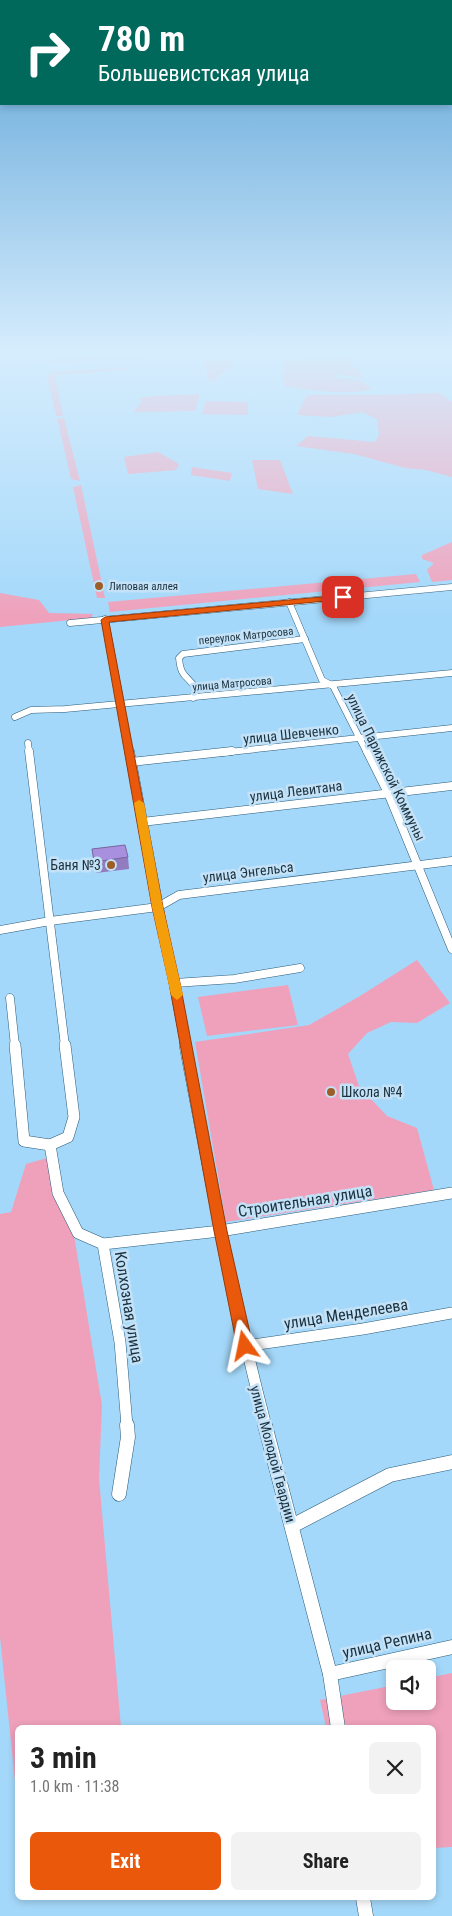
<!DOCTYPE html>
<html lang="en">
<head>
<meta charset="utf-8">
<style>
	:root { --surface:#fff; --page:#f2f2f2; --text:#222; --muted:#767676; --accent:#ea580c }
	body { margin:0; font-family:"Roboto Condensed",sans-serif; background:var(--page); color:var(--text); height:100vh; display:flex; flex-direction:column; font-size:19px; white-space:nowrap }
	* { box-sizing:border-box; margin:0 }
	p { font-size:16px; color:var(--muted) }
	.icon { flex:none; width:28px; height:28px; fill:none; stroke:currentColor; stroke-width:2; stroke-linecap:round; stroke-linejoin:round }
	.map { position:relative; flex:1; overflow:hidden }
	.side { position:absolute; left:15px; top:1725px; width:421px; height:175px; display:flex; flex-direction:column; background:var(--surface); border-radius:8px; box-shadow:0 2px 8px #0003 }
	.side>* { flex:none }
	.hud { position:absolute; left:0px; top:0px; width:452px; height:105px; box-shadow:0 2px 8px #0003; background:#00695c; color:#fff; overflow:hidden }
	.buttons { position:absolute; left:386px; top:1660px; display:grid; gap:10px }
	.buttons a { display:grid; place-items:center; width:50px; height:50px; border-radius:8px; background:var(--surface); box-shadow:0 2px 8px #0003; font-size:25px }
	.pin { position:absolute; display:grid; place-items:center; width:42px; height:42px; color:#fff; margin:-21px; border-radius:10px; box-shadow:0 2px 8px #0006 }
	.me { position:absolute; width:55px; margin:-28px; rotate:348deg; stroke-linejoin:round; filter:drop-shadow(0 0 4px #0008) }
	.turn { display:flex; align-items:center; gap:18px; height:105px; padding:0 15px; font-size:22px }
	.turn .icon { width:65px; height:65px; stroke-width:2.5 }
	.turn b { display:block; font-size:35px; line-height:42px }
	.round { display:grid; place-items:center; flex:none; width:52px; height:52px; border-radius:8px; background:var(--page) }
	.headline { display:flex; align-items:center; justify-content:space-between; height:85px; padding:0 15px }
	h1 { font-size:30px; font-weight:700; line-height:38px }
	.action { display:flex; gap:10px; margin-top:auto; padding:10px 15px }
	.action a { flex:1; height:58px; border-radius:8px; background:var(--accent); color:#fff; font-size:20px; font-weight:700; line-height:58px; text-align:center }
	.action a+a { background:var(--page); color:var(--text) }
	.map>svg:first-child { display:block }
	.green { fill:#efa1bb }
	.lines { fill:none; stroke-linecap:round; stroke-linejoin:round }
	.minor-far3-casing { stroke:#2a5b79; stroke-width:7 }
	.minor-far2-casing { stroke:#2a5b79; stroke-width:9 }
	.minor-far1-casing { stroke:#2a5b79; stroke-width:12 }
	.minor-casing { stroke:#2a5b79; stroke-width:15 }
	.minor-far3 { stroke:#fff; stroke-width:6 }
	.minor-far2 { stroke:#fff; stroke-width:8 }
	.minor-far1 { stroke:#fff; stroke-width:11 }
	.minor { stroke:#fff; stroke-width:14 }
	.wall { fill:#917cc0 }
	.building { fill:#a990df; stroke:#76659c }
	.route { fill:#ea580c; stroke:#983908 }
	.slow { fill:#f59e0b }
	.poi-dot { fill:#9d5d26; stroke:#c4e2f7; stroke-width:2 }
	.labels { text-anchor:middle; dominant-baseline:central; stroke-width:5; stroke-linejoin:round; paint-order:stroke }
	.far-poi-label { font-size:11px; fill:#1b303d; stroke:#c4e2f7; text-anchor:start }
	.far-street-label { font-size:11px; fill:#1b303d; stroke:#c4e2f7 }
	.street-label { font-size:14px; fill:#1b303d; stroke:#c4e2f7 }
	.poi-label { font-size:14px; fill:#1b303d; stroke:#c4e2f7; text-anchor:end }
	.near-street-label { font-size:16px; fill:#1b303d; stroke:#c4e2f7 }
</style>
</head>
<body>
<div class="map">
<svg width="452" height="1916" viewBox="0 0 452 1916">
	<rect width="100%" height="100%" fill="#a4d8fa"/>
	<g class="green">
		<path d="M244,349H276L45,363L44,361Z"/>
		<path d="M346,358L365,378L333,374L339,379L359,380L372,389C344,396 312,390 284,386L283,361Z"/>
		<path d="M236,360L214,381H209L206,368L202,361Z"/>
		<path d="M124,368L125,370L55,375L63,416H56L47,376L50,375L51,372Z"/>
		<path d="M440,393L452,402V477L426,470L405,468L354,454L296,446L308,436L375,442L379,435L377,419L362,412L331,417L297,415L307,395H377Z"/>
		<path d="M200,394L195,411L133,412L141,403L140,398L154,396Z"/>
		<path d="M206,401L248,402V415L202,414Z"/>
		<path d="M57,418H64L80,481L71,479Z"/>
		<path d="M158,452L179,464L176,470L128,474L124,457Z"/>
		<path d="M252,460H280L293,494L258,489Z"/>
		<path d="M192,467L232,473L230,481L191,475Z"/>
		<path d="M81,485L105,598H97L73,487Z"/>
		<path d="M452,542V580L432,582L427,570L434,563L422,559V555Z"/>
		<path d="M416,574L420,582L110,612L108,602Z"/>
		<path d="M0,593L39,600L49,613L93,614L91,618L0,627Z"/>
		<path d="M417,960L450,1003L417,1023L391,1022L367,1033L348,1054L359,1086L387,1116L417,1128L434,1190L226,1222L195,1042L309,1025L360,996Z"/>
		<path d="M288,985L298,1025L207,1036L198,997Z"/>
		<path d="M54,1156L75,1241L102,1405L99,1478L121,1727L18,1728L17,1800L0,1637V1214L11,1212L26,1164Z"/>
		<path d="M452,1673V1847L434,1848V1728L326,1727L320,1700L395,1685V1701H428V1678Z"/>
	</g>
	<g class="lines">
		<defs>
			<g id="minor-far3">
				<path d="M289,602L322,680L333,686L367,753"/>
				<path d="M105,619L130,753"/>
				<path d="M70,623L452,587"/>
				<path d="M193,698L196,689C187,674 181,679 179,658L183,654L305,639"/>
				<path d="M15,717L31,710L65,709L452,673"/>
				<path d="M28,743L29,753"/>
				<path d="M220,753L452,728"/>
			</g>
			<g id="minor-far2">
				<path d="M29,751L65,1046"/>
				<path d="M130,751L185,1046"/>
				<path d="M367,751L388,793L452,949"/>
				<path d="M131,762L232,751"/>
				<path d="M142,822L452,786"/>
				<path d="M0,930L50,921L158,907L179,895L452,861"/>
				<path d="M175,983L234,979L300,968"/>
				<path d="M10,998L15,1046"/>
			</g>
			<g id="minor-far1">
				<path d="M15,1045L24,1141L50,1145"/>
				<path d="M65,1045L74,1117L68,1137L50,1145L58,1193L78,1233L103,1244L120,1342L127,1426"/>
				<path d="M185,1045C209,1173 233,1300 266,1426"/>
				<path d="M103,1244L220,1231L452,1193"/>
				<path d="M245,1346L363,1329L452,1313"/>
			</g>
			<g id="minor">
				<path d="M265,1425L330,1674L338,1728"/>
				<path d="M119,1494L128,1437L127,1425"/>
				<path d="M292,1526L390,1475L452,1462"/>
				<path d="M330,1674L452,1647"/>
				<path d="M363,1898L366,1916"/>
			</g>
		</defs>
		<use href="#minor-far3" class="minor-far3-casing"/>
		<use href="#minor-far2" class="minor-far2-casing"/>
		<use href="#minor-far1" class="minor-far1-casing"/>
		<use href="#minor" class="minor-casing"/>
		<use href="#minor-far3" class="minor-far3"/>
		<use href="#minor-far2" class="minor-far2"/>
		<use href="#minor-far1" class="minor-far1"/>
		<use href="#minor" class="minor"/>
	</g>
	<path class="wall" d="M92,849L128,857L129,869L96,873Z"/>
	<path class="building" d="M125,845L128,857L94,862L92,849Z"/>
	<linearGradient id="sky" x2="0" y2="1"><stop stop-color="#5aa2d6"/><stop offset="0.57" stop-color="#d6edfd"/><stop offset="1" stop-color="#d6edfd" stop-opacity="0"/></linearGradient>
	<rect width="452" height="617" fill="url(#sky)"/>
	<path class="route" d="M343,595L347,597L346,599L109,622L163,907L180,983L227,1231L253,1346L250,1351L245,1353L240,1351L237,1346L214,1231L169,983L152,907L101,620L105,617Z"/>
	<path class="slow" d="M139,800L144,803L163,907L183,995L177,1000L171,995L152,907L134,803Z"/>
	<g class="poi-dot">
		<circle cx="99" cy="586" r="5"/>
		<circle cx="111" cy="865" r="5"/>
		<circle cx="331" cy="1092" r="5"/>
	</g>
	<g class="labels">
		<g class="far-poi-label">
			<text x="109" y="586">Липовая аллея</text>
		</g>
		<g class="far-street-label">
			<text transform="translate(246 636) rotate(-6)">переулок Матросова</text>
			<text transform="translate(232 684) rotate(-5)">улица Матросова</text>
		</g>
		<g class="street-label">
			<text transform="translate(291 734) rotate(-6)">улица Шевченко</text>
			<text transform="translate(386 767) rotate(64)">улица Парижской Коммуны</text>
			<text transform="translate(296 791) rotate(-7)">улица Левитана</text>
			<text transform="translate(248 872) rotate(-7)">улица Энгельса</text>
			<text transform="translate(273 1454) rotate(75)">улица Молодой Гвардии</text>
		</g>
		<g class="poi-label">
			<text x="101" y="865">Баня №3</text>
			<text x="341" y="1092" text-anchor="start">Школа №4</text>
		</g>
		<g class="near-street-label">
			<text transform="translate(305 1201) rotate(-9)">Строительная улица</text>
			<text transform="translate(129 1307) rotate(81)">Колхозная улица</text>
			<text transform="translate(346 1314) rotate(-9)">улица Менделеева</text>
			<text transform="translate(387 1643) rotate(-13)">улица Репина</text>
		</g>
	</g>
</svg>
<div class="buttons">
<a><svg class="icon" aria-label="sound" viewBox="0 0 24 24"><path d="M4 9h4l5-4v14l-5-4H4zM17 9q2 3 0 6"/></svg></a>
</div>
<div class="pin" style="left:343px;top:597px;background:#d93025"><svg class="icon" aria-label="arrive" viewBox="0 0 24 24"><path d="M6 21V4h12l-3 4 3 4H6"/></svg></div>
<svg class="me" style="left:245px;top:1346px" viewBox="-20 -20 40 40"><path d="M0-17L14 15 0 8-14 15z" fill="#ea580c" stroke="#fff" stroke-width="4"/></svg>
<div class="hud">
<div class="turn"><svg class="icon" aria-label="right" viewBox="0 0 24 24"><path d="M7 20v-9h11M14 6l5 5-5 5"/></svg><div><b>780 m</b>Большевистская улица</div></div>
</div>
<section class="side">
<div class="headline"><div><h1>3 min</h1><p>1.0 km · 11:38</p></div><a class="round"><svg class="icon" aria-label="close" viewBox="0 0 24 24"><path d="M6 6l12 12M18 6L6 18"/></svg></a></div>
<div class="action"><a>Exit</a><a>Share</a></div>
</section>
</div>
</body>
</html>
